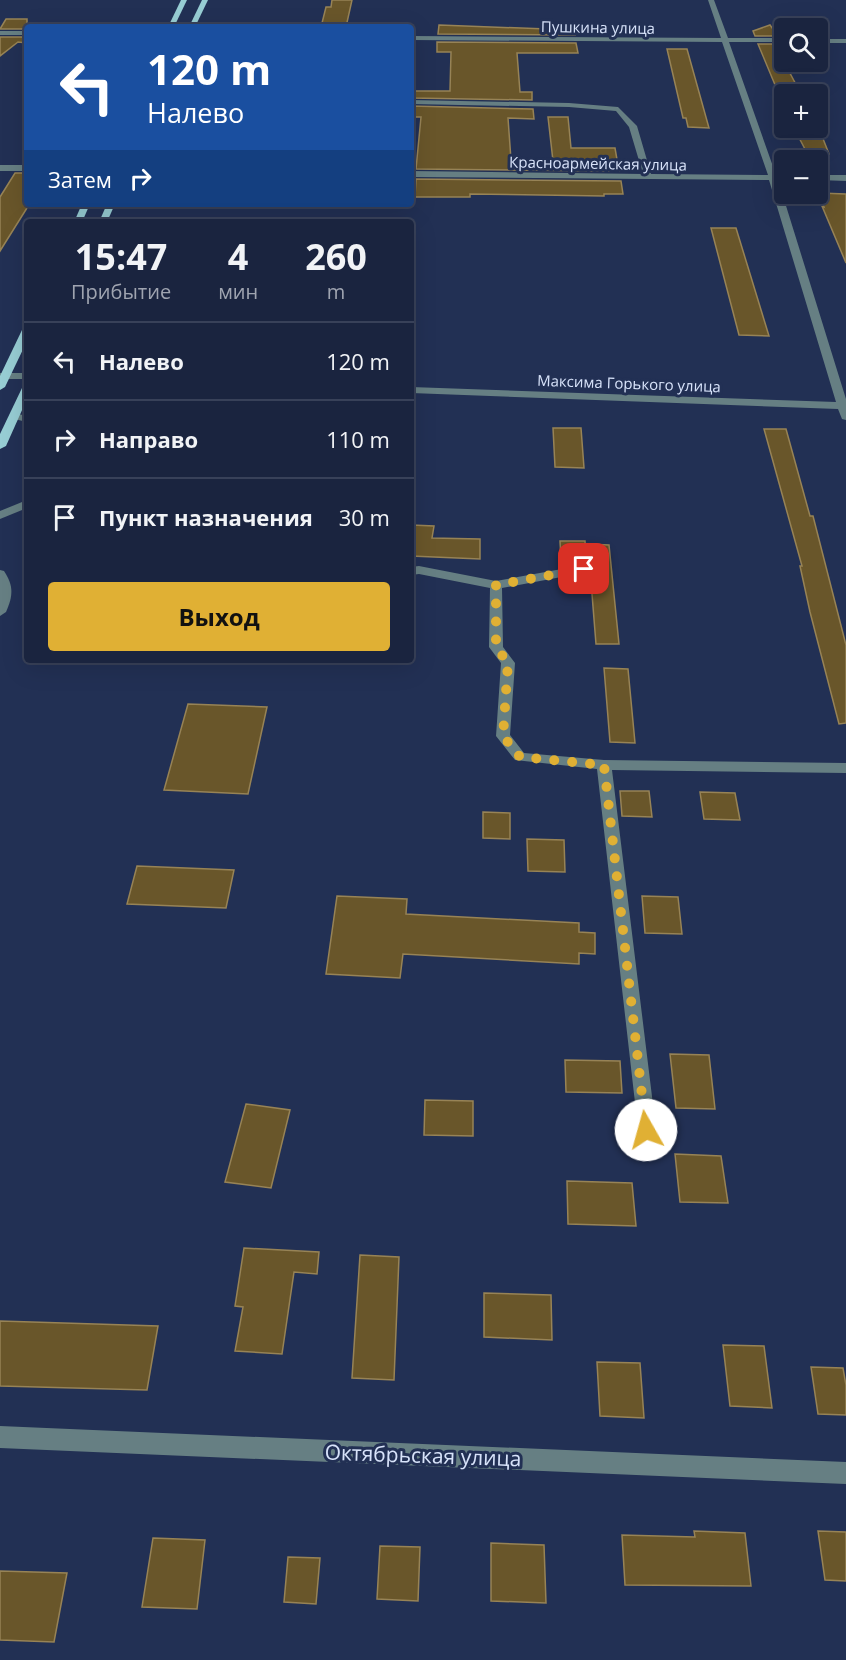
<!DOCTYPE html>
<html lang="ru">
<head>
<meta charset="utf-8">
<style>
	:root { --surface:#1a243f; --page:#27304a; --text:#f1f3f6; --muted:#9fa4b0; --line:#384159; --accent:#e0b034 }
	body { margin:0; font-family:"Open Sans",sans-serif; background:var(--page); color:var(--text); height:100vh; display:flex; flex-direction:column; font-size:22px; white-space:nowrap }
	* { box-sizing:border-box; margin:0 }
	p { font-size:20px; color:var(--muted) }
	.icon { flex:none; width:33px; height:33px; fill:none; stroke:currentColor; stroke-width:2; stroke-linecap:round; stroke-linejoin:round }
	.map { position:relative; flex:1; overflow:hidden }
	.drawer { position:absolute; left:24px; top:219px; width:390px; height:444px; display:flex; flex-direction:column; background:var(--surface); border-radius:6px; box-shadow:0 6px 24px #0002,0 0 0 2px var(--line) }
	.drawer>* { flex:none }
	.hud { position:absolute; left:24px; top:24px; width:390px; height:183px; border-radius:6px; box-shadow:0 6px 24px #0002,0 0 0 2px var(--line); background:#1a4fa0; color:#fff; overflow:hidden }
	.controls { position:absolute; left:774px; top:18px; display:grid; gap:12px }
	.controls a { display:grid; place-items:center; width:54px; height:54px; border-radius:6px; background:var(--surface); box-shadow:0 6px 24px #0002,0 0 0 2px var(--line); font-size:30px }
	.pin { position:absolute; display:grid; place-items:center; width:51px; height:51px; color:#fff; margin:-26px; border-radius:12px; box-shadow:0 3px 9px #0006 }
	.me { position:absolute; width:66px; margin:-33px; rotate:353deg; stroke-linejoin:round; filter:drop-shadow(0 0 4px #0008) }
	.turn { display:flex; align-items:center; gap:21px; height:126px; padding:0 24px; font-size:27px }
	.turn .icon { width:78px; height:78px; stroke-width:2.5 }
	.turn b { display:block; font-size:42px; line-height:51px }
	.then { display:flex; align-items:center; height:57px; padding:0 24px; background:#0003; gap:12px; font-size:22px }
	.eta { display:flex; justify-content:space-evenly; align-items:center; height:102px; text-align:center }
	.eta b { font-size:36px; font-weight:700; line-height:42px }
	.cta { display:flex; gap:12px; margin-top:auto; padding:12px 24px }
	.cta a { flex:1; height:69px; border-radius:6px; background:var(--accent); color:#111; font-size:24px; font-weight:700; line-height:69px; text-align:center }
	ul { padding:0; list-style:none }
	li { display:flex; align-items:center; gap:18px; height:78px; padding:0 24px; border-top:2px solid var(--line) }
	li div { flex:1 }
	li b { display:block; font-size:22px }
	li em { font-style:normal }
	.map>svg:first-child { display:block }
	.building { fill:#69562a; stroke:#978356; stroke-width:1.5 }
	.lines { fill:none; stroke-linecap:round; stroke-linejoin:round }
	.minor { fill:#667f83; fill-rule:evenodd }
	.major { fill:#97cdd4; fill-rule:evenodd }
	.route { stroke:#e0b034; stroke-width:10; stroke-dasharray:0 18 }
	.labels { text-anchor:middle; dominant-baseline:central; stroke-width:6; stroke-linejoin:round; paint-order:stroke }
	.far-street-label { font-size:15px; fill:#d8e3fa; stroke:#223054 }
	.near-street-label { font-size:21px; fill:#d8e3fa; stroke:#223054 }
</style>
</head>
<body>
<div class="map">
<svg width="846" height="1660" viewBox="0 0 846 1660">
	<rect width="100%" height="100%" fill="#223054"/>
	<g class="building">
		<path d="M332,0H352L346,27H321L326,7H331Z"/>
		<path d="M6,19H27V29H0Z"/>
		<path d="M439,25L547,29L546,26H574L575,35L438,34Z"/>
		<path d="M770,25L778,36H755L753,31Z"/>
		<path d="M0,37H27V43L18,42L0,56Z"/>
		<path d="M437,42L576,43L578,53H517L520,92H532V100L411,98V91H450L451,52H437Z"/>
		<path d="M758,44H782L784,62L799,90H802L804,94H784L783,104Z"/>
		<path d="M667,49H687L709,128L688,127L686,118H683Z"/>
		<path d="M411,106L533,109L534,119L508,118L511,160L553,161L548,117H568L571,148H615L619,171L416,169L421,117H411Z"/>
		<path d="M818,126L829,154L807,153L794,128Z"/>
		<path d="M15,173H27V208L0,251V197Z"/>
		<path d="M416,179L621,181L623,194H604V196L470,194V197H415Z"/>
		<path d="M819,193L846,194V263L822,206L824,207Z"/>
		<path d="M711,228H736L769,336L739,335Z"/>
		<path d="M553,428H581L584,468L555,467Z"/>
		<path d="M764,429H786L810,516H813L846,645V723L839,724L810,612L800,566H802Z"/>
		<path d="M411,525L434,526L432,538L480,539V559L411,556Z"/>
		<path d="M560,541H585L586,562L561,561Z"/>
		<path d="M588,544L609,545L619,644H596Z"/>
		<path d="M604,668L628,669L635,743L610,742Z"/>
		<path d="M188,704L267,707L248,794L164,790Z"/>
		<path d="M620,791H649L652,817L622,816Z"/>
		<path d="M700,792L735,793L740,820L704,819Z"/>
		<path d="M483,812L510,813V839L483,838Z"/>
		<path d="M527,839L564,840L565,872L528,871Z"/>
		<path d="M137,866L234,870L226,908L127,904Z"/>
		<path d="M337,896L407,899L406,914L579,923V932L595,933V954L579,953V964L403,954L400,978L326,974Z"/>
		<path d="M642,896L678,897L682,934L645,933Z"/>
		<path d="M670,1054L709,1055L715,1109L676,1108Z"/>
		<path d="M565,1060L620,1061L622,1093L566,1092Z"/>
		<path d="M425,1100L473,1101V1136L424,1135Z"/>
		<path d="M246,1104L290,1110L271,1188L225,1182Z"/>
		<path d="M675,1154L721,1156L728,1203L680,1202Z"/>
		<path d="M567,1181L632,1183L636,1226L568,1224Z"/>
		<path d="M244,1248L319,1252L317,1274L294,1272L282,1354L235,1351L243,1307L235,1306Z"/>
		<path d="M360,1255L399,1257L394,1380L352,1378Z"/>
		<path d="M484,1293L551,1295L552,1340L484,1337Z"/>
		<path d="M0,1321L158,1326L147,1390L0,1386Z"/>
		<path d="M723,1345L764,1346L772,1408L730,1406Z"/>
		<path d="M597,1362L640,1363L644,1418L600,1416Z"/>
		<path d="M811,1367L843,1368L846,1385V1415L818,1414Z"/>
		<path d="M694,1531L745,1533L751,1586L625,1585L622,1535L695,1537Z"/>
		<path d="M818,1531L846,1532V1581L825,1580Z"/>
		<path d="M153,1538L205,1540L197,1609L142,1607Z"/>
		<path d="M491,1543L544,1545L546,1603L491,1601Z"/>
		<path d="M380,1546L420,1547L418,1601L377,1599Z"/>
		<path d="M288,1557L320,1558L316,1604L284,1602Z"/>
		<path d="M0,1571L67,1573L54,1642L0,1640Z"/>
	</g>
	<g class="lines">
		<g class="minor">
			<path d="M708,0H714L728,38H784V42H729L776,175L784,176V180H778L846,399V420L842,419L838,409L411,393V387L836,402L769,180L411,177V171L643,174L629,127L616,111L569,107L411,104V100L569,103L618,107L637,126L651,174L768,175L722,42L411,40V36L721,38Z"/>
			<rect x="0" y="31" width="27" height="4"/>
			<rect x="818" y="39" width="28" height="4"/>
			<rect x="0" y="165" width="27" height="6"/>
			<path d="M846,175V181L818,180V175Z"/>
			<rect x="0" y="373" width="27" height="6"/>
			<path d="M14,413L27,416V422L10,418L9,416Z"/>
			<path d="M27,500V508L0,519V511Z"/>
			<path d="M584,565L588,566L590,569L588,572L502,588L503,647L515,663L510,735L524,753L604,760L846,763V773L612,770L656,1129L653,1134L647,1137L641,1134L638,1129L597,769L515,760L496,736L501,663L489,647L490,588L419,574L411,575V567L419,566L496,581Z"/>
			<path d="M0,570L4,571C14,586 13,596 6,612L0,616Z"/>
			<path d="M0,1426L846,1462V1484L0,1448Z"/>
		</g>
		<g class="major">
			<path d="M181,0H187L174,27H168Z"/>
			<path d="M202,0H208L195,27H189Z"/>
			<path d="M82,204H90L82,222H74Z"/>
			<path d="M107,204H115L107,222H99Z"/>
			<path d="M27,327V341L5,387L0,390V376L22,330Z"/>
			<path d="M27,385V399L6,446L0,449V434L22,388Z"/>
		</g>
	</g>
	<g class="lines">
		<path class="route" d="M584,569L496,585V647L508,663L503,736L520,757L604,765L646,1130"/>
	</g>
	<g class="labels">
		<g class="far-street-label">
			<text transform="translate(598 27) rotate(1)">Пушкина улица</text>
			<text transform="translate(598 163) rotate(1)">Красноармейская улица</text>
			<text transform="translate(629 383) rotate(2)">Максима Горького улица</text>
		</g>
		<g class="near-street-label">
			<text transform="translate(423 1455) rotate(2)">Октябрьская улица</text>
		</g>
	</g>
</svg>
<div class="controls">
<a><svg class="icon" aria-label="search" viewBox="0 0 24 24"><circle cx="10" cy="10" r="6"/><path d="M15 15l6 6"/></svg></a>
<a>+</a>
<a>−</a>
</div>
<div class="pin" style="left:584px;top:569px;background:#d93025"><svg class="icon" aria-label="arrive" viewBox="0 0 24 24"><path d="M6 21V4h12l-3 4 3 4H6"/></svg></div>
<svg class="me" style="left:646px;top:1130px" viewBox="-20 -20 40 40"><circle r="19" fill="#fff"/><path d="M0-13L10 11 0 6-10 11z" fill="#e0b034"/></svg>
<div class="hud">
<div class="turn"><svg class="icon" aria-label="left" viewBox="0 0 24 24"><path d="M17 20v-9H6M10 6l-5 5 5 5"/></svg><div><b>120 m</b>Налево</div></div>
<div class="then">Затем<svg class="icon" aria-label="right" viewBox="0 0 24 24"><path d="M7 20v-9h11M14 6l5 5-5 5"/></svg></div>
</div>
<section class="drawer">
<div class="eta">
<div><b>15:47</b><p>Прибытие</p></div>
<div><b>4</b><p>мин</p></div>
<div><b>260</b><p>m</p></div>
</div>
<ul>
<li><svg class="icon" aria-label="left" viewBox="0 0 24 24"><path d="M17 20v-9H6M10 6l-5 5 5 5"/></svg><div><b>Налево</b></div><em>120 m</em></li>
<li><svg class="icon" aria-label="right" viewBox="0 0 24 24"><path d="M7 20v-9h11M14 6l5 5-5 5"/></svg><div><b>Направо</b></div><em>110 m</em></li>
<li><svg class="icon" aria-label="arrive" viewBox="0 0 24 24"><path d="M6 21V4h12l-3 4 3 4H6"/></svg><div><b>Пункт назначения</b></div><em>30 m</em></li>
</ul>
<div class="cta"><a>Выход</a></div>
</section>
</div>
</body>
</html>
